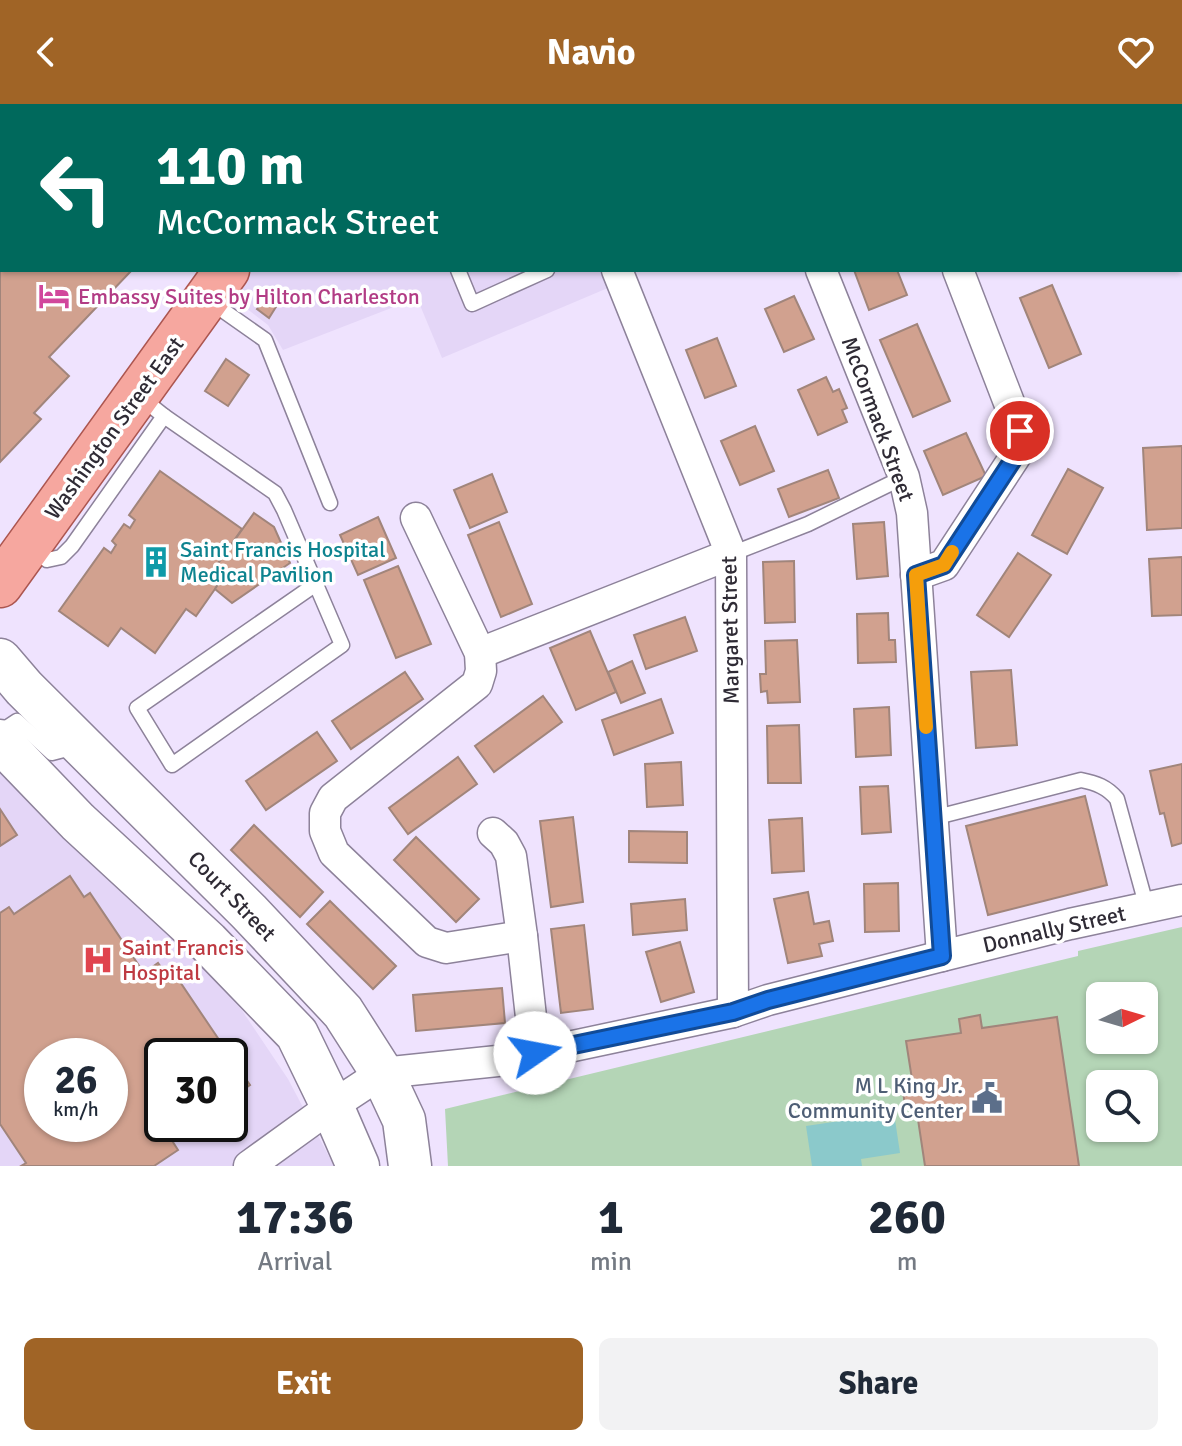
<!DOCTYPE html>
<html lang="en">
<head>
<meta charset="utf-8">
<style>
	:root { --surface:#fff; --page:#f2f2f3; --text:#1f2937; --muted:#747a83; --accent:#a06426 }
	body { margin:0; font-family:Signika,sans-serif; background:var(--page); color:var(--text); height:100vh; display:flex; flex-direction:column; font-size:30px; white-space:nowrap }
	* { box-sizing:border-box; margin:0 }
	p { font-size:26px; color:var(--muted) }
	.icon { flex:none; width:44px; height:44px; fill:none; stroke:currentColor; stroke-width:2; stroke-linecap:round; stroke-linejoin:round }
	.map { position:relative; height:1062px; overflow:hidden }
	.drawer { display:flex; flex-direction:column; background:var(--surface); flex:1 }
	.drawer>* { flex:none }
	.guide { position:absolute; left:0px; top:0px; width:1182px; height:168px; box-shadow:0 2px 6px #0004; background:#00695c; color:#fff; overflow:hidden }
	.needle { width:52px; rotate:85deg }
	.tools { position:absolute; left:1086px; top:878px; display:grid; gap:16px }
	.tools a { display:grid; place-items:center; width:72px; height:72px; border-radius:12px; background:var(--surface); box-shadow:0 2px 6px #0004; font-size:40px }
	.speed { position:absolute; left:24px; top:934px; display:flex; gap:16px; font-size:40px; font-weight:700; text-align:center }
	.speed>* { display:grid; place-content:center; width:104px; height:104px; border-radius:50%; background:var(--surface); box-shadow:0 2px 6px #0004; line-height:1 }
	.speed small { font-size:20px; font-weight:400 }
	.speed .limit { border:4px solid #111; border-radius:12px; background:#fff; color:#111 }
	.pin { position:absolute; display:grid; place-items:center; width:68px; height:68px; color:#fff; margin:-34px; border:4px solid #fff; border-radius:50%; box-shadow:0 2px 8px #0007 }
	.me { position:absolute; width:88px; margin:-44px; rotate:78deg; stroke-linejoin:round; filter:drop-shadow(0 0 6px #0008) }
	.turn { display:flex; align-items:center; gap:28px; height:168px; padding:0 24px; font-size:36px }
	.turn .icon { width:104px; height:104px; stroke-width:2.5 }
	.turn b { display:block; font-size:56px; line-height:68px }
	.eta { display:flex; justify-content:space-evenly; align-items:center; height:136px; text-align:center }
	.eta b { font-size:48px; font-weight:800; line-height:56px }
	.button { display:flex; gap:16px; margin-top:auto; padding:16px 24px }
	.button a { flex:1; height:92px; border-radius:12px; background:var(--accent); color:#fff; font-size:32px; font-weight:800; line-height:92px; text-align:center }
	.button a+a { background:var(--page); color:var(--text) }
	header { display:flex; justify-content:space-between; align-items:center; height:104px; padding:0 24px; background:var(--accent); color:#fff; font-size:36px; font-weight:800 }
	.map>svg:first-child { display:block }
	.built { fill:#e4d6f7; fill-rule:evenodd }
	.green { fill:#b4d5b6; fill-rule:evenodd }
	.water { fill:#8bc9cb }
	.building { fill:#d1a18f; stroke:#a1857b; stroke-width:2; fill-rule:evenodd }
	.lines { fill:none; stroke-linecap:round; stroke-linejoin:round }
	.lane-casing { stroke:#8d829a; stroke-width:17 }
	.street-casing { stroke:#8d829a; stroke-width:33 }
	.secondary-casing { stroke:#8d829a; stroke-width:45 }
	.primary-casing { stroke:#ac5650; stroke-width:47 }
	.lane { stroke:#fff; stroke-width:14 }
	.street { stroke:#fff; stroke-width:30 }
	.secondary { stroke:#fff; stroke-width:42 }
	.primary { stroke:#f6a79f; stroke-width:44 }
	.route-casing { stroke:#114b97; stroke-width:20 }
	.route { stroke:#1a73e8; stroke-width:14 }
	.slow { stroke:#f59e0b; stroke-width:14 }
	.labels { text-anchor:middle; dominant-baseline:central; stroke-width:7; stroke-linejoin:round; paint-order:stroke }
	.hotel-label { font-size:22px; fill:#b23c85; stroke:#fff; text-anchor:start }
	.street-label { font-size:22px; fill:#2f2b35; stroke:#fff }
	.culture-label { font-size:22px; fill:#0d838f; stroke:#fff; text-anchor:start }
	.health-label { font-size:22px; fill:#be3a42; stroke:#fff; text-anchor:start }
	.service-label { font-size:22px; fill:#4e5e75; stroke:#fff; text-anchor:end }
</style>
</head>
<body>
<header><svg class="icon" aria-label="back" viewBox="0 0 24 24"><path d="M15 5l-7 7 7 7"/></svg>Navio<svg class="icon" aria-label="heart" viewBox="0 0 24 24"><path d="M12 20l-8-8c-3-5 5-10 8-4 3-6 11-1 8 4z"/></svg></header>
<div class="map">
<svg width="1182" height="1062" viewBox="0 0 1182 1062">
	<rect width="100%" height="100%" fill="#efe3fe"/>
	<g class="built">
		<path d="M227,166H617L622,178L442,254L417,194L283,246L268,221L217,182Z"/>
		<path d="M0,662L149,807L241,905L288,975L334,1062H0ZM42,952H110V1020H42ZM162,952H230V1020H162Z"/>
	</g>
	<path class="green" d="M1182,823V1062H448L445,1005L1078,852V847ZM1100,892H1144V936H1100ZM1100,980H1144V1024H1100Z"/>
	<path class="water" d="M894,1009L900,1049L861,1055L862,1062H812L806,1022Z"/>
	<g class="building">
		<path d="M67,0H157L155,2H69Z"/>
		<path d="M0,32L2,34V166H132L49,253L69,272L34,309L41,315L0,358Z"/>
		<path d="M854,166H897L907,191L869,206Z"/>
		<path d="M1052,181L1081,250L1049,264L1020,194Z"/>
		<path d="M268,190L279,198L269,214L257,205Z"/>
		<path d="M794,192L814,235L784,248L765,205Z"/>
		<path d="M917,220L950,297L913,313L880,236Z"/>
		<path d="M717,234L736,282L705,294L686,246Z"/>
		<path d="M226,255L249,271L228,302L205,287Z"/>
		<path d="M826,273L833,288L839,285L847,304L842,306L847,318L818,331L798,286Z"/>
		<path d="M755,322L774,367L740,381L721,337Z"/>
		<path d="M966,329L986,372L943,391L924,347Z"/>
		<path d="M1182,342V424L1147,426L1143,344Z"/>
		<path d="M1068,365L1103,384L1067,450L1032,431Z"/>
		<path d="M828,366L839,394L789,413L778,385Z"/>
		<path d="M160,367L242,425L212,468L222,474L215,485L196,512L186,505L155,549L121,524L108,542L59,507L104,444L111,449L116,441L112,437L124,420L130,424L135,416L129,411Z"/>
		<path d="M492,370L507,408L470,424L454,386Z"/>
		<path d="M254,409L274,423L290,459L232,499L215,485L222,474L212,468Z"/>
		<path d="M378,413L396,454L358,471L340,431Z"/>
		<path d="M499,418L532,500L501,513L468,431Z"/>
		<path d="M884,418L888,472L857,475L853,420Z"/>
		<path d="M1018,449L1051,471L1009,533L977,511Z"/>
		<path d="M1182,453V511L1152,512L1149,455Z"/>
		<path d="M794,457L795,518L765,519L763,458Z"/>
		<path d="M398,462L431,540L396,554L364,476Z"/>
		<path d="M888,509L889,536H895L896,558L858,559L857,510Z"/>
		<path d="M685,513L697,547L646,565L634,531Z"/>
		<path d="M590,527L616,588L576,606L550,544Z"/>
		<path d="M797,536L800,598L768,599L767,587L761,588L760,570H766L765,537Z"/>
		<path d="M632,557L645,589L621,599L608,568Z"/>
		<path d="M1011,566L1017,641L976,644L971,568Z"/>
		<path d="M405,568L423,595L351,645L332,617Z"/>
		<path d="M543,592L562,618L494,668L475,642Z"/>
		<path d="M661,595L673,629L614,651L602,616Z"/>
		<path d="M889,603L891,651L856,653L854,605Z"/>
		<path d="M799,621L801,679H768L767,622Z"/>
		<path d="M317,628L337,657L266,706L246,677Z"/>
		<path d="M458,653L477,680L408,730L389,704Z"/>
		<path d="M681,658L683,701L647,703L645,660Z"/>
		<path d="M1182,660V739L1172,742L1164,709L1160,710L1159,706L1150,667Z"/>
		<path d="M888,682L891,728L862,730L860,683Z"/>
		<path d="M1085,692L1107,781L988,811L966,722Z"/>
		<path d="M0,705L17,731L0,742Z"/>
		<path d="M573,713L583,798L551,803L540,717Z"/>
		<path d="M802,714L804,767L772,769L769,716Z"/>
		<path d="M254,721L323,788L300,813L231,746Z"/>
		<path d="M629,727L687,728V759L629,758Z"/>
		<path d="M416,733L479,795L456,818L394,756Z"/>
		<path d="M70,772L84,793L90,789L144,869L158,859L172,879L178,875L230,952H162V1020H193L171,1035L178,1046L154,1062H21L26,1059L0,1020V809L9,803L14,810ZM42,952H110V1020H42Z"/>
		<path d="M898,779L899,827L865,828L864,780Z"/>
		<path d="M808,788L814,820L829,817L833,837L819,840L822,852L788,859L774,795Z"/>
		<path d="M685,795L687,826L633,831L631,800Z"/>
		<path d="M330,797L396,862L373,885L307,820Z"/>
		<path d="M584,821L593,905L561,909L551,825Z"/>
		<path d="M680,838L694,888L661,898L646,848Z"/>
		<path d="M502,884L505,919L416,927L413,891Z"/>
		<path d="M980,911L982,924L1057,913L1079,1062H925L916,1002L905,1003L903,986L913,984L912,980H909L908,976L912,975L906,937L961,929L959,915Z"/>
		<path d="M230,952L250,981L230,995Z"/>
	</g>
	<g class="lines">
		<defs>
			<g id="lane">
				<path d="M40,0L43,2"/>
				<path d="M189,2L191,0"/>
				<path d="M507,2L508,0"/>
				<path d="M1117,2L1118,0"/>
				<path d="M1180,46L1182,47"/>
				<path d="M458,166L472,200L547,166"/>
				<path d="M211,198L265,236L330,399"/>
				<path d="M164,312L275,389L284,406L342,541L172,661L137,604L316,480"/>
				<path d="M32,444L47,456L61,453L72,442L164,312L140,293"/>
				<path d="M731,450L808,420L904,373"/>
				<path d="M0,628L17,617L52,649L75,643"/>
				<path d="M933,714L1081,676C1096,679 1107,683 1117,695L1147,804"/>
			</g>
			<g id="street">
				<path d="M530,0L532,2"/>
				<path d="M744,2L748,0"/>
				<path d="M617,166L731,450L733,908"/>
				<path d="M821,166L904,373L912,409L942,852"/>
				<path d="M416,414L480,549L481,567L477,580L333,694L325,709V727L334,749L427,838L446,844L522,832"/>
				<path d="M916,471L944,461L1020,345V327L958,166"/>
				<path d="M480,549L731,450"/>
				<path d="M493,729L504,739L511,752L522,832L535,949"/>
				<path d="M249,1062L332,1002L382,969L507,956L733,908L768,896L942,852L1070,820L1182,796"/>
			</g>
			<g id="secondary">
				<path d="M0,556L24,584L249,808L343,908L382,969L404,1016L410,1062"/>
				<path d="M0,637L78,718L208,838L297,930L332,1002L358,1062"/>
			</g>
			<g id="primary">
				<path d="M337,2L338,0"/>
				<path d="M0,481L227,166"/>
			</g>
		</defs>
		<use href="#lane" class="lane-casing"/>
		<use href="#street" class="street-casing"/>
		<use href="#secondary" class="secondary-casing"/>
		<use href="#primary" class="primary-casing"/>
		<use href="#lane" class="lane"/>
		<use href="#street" class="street"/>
		<use href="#secondary" class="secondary"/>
		<use href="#primary" class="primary"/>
	</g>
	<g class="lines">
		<defs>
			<path id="route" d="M535,949L733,908L768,896L942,852L916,471L944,461L1020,345V327"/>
		</defs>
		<use href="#route" class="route-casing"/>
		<use href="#route" class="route"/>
		<path class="slow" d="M926,623L916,471L944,461L952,448"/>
	</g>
	<defs>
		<symbol id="hotel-bare" viewBox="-9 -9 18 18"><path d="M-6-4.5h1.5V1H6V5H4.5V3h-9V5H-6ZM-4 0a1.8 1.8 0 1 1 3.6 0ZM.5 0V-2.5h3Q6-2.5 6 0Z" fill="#d1479c" stroke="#fff" stroke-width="2.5" paint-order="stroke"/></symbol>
		<symbol id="building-bare" viewBox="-9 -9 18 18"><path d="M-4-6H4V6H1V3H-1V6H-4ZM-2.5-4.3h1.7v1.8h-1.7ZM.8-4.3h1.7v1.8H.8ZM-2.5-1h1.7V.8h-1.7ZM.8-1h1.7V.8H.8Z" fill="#0f9aa8" stroke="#fff" stroke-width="2.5" paint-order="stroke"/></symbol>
		<symbol id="hospital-bare" viewBox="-9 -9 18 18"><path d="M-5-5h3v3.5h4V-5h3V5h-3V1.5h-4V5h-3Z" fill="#e0444e" stroke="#fff" stroke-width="2.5" paint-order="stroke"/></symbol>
		<symbol id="civic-bare" viewBox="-9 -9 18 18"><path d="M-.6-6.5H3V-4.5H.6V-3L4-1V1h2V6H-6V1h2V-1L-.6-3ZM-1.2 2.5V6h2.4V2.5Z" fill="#5c6f8a" stroke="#fff" stroke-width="2.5" paint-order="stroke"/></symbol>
	</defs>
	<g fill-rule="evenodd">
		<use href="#hotel-bare" x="32" y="170" width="44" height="44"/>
		<use href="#building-bare" x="134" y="436" width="44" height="44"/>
		<use href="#hospital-bare" x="76" y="834" width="44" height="44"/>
		<use href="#civic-bare" x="965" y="972" width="44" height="44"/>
	</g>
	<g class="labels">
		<g class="hotel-label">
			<text x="78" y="192">Embassy Suites by Hilton Charleston</text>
		</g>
		<g class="street-label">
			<text transform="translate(878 315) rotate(70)">McCormack Street</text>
			<text transform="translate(114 324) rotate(-54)">Washington Street East</text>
			<text transform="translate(730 526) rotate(-91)">Margaret Street</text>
			<text transform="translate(232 792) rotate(46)">Court Street</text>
			<text transform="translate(1054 825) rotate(-13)">Donnally Street</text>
		</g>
		<g class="culture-label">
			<text x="180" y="445">Saint Francis Hospital<tspan x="180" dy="25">Medical Pavilion</tspan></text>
		</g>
		<g class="health-label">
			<text x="122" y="843">Saint Francis<tspan x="122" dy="25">Hospital</tspan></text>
		</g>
		<g class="service-label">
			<text x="963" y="981">M L King Jr.<tspan x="963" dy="25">Community Center</tspan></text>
		</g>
	</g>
</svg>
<div class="tools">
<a><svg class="needle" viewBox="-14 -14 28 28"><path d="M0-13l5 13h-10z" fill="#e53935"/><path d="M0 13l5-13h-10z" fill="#747a83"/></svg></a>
<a><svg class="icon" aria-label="search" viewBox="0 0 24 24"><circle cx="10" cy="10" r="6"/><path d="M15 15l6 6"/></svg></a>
</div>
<div class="speed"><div>26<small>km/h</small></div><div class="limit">30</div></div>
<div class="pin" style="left:1020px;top:327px;background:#d93025"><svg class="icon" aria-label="arrive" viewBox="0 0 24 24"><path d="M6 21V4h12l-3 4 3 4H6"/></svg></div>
<svg class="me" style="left:535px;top:949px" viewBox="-20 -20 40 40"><circle r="19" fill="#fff"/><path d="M0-13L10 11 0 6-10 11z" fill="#1a73e8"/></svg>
<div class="guide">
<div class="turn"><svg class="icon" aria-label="left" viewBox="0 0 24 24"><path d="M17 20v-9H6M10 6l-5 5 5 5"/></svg><div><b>110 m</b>McCormack Street</div></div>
</div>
</div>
<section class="drawer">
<div class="eta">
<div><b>17:36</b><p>Arrival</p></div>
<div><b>1</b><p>min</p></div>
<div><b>260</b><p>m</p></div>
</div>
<div class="button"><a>Exit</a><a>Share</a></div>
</section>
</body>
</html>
